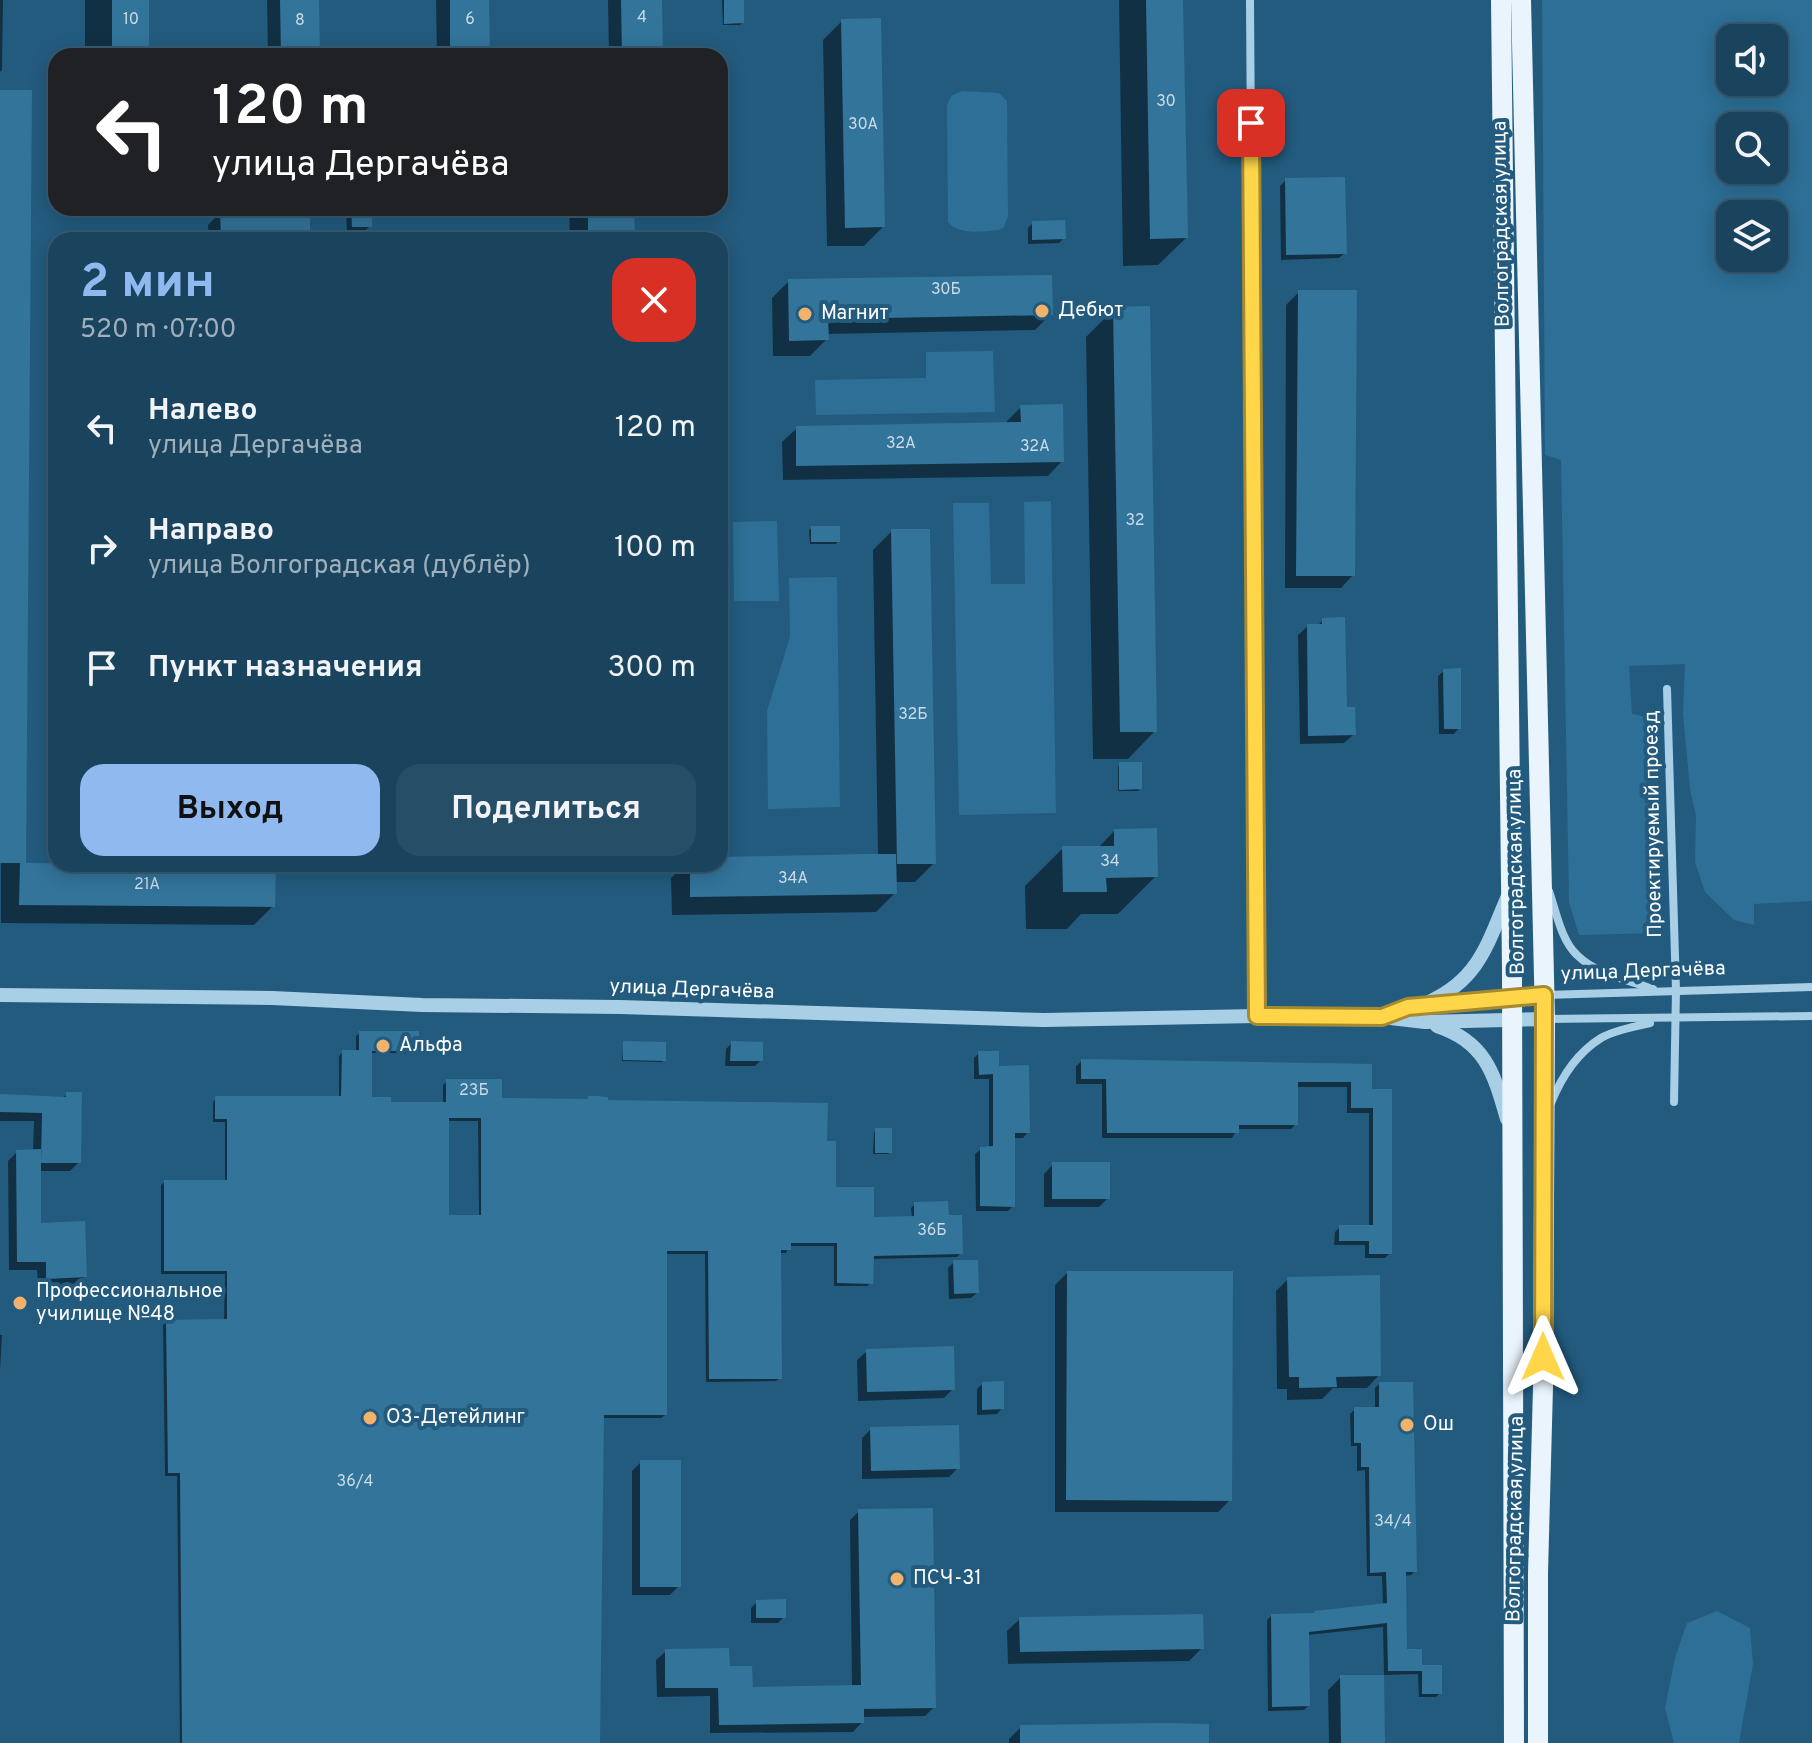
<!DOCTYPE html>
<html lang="ru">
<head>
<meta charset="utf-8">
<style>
	:root { --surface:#1a445e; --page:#274e67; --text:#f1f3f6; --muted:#9fb0bc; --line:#385c73; --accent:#90b9f0 }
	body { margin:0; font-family:Overpass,sans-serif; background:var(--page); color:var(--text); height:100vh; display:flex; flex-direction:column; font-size:30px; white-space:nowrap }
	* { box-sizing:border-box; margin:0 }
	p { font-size:26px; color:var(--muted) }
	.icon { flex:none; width:44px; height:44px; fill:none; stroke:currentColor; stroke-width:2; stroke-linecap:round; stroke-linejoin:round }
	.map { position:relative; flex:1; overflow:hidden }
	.side { position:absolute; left:48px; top:232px; width:680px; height:640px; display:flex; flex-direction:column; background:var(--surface); border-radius:24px; box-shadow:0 4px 20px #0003,0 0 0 2px var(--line) }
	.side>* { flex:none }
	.banner { position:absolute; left:48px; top:48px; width:680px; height:168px; border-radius:24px; box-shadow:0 4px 20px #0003,0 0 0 2px var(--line); background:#202124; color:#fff; overflow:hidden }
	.tools { position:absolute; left:1716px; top:24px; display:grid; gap:16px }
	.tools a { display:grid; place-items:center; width:72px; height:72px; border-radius:16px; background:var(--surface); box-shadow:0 4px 20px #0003,0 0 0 2px var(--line); font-size:40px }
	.pin { position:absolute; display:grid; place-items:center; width:68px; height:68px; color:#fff; margin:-34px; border-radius:16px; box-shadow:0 4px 12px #0006 }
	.me { position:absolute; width:88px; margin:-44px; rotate:0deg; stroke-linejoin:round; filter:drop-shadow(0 0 6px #0008) }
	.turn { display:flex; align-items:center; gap:28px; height:168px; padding:0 32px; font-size:36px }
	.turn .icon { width:104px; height:104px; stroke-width:2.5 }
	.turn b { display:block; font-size:56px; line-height:68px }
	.round { display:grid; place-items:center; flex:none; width:84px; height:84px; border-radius:24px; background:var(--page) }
	.overview { display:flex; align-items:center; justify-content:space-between; height:136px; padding:0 32px }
	h1 { font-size:48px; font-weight:700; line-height:60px; color:var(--accent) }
	.primary-button { display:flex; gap:16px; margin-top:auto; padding:16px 32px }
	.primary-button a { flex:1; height:92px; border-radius:24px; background:var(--accent); color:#111; font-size:32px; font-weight:700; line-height:92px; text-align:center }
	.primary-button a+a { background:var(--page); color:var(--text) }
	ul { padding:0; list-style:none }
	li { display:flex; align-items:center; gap:24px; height:120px; padding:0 32px }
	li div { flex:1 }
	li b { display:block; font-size:30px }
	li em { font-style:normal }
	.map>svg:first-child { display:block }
	.green { fill:#2d6f96; fill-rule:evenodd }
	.shadow { fill:#0007; fill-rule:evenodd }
	.building { fill:#33749b; fill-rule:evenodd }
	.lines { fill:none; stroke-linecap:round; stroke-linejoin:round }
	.minor { stroke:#a8cfe6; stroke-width:8 }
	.tertiary { stroke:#a8cfe6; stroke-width:14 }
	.primary { stroke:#e9f4fd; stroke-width:20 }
	.route-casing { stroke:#a68a30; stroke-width:20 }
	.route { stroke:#ffd54a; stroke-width:14 }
	.poi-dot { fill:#f1b26b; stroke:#235b7e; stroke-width:3 }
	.labels { text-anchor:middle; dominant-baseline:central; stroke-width:8; stroke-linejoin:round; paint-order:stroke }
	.number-label { font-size:16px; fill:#ccdce6 }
	.street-label { font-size:20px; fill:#fff; stroke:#235b7e }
	.poi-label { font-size:20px; fill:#fff; stroke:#235b7e; text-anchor:start }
</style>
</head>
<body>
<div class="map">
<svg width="1812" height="1743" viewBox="0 0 1812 1743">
	<rect width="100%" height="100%" fill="#235b7e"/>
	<g class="green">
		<path d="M1542,0H1812V901L1754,904V925L1734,920L1705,892L1695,862L1696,816L1690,789L1683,714L1685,664L1629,666L1632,714L1649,717L1655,727L1657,933L1579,935L1569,902L1561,460L1545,455ZM1774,38V82H1730V38ZM1730,126H1774V170H1730ZM1774,214V258H1730V214Z"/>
		<path d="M962,91L999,93L1007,101L1008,216L1004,227L999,230C983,232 958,235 948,222L947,106L951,96Z"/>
		<path d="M993,351L995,412L816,415L815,380L926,378V352Z"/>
		<path d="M1051,501L1056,813L959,815L953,503H989L991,584H1025L1024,502Z"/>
		<path d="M777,521L779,601H734L733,522Z"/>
		<path d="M837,577L840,807L768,809L767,711L790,637L789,578Z"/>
		<path d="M1717,1611L1750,1628L1753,1664L1739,1743H1674L1665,1708L1675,1658L1687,1623Z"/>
	</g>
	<g class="shadow">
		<path d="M0,0H3L2,70L0,72Z"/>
		<rect x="85" y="0" width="62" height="56"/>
		<path d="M267,0H317L318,56H268Z"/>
		<path d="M436,0H487L488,56H437Z"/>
		<path d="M608,0H660L661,56H609Z"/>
		<path d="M722,0H742V23L740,25H723Z"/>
		<path d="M1119,0H1181L1186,238L1158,265L1123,266Z"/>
		<path d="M842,21L883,227L864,246H827L823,40Z"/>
		<path d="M0,92L24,865L273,906L254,925L1,923Z"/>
		<path d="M720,103H723L721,120H720Z"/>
		<path d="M1286,180L1345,253L1339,258L1281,260L1280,186Z"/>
		<path d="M346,208H370V226L364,232H347Z"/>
		<path d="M569,208H632L633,240H570Z"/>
		<path d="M221,212L308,240H209L208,225Z"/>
		<path d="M1033,223L1064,238L1059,243L1028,244V228Z"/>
		<path d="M789,281L1051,314L1035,330L826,334L827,339L810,356H773L772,298Z"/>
		<path d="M1299,292L1353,575L1341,588H1285L1286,305Z"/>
		<path d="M1114,309L1155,731L1128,759H1093L1086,337Z"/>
		<path d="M1021,407L1062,461L1048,476L783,480L782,442L797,428L1007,424V421Z"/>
		<path d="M812,528L838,541L836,544H810L809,530Z"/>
		<path d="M892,531L934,863L915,882H895V893L876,912L672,915L671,878L686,864H720V859L878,856L873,550Z"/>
		<path d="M1323,620L1354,734L1344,743L1300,744L1298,635L1308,626H1317Z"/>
		<path d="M1444,671L1459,728L1454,734H1439L1438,676Z"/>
		<path d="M1120,764L1140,788L1138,791H1118V767Z"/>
		<path d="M1115,830L1156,876L1118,914H1081L1067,929H1026L1025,886L1063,848H1098Z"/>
		<path d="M360,1033L417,1050L414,1053H370V1099L389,1104H443V1085L447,1081L500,1100L606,1102L825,1143L834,1189L872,1219L912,1218L911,1208L915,1204L947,1217L961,1253L957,1257L872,1259L871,1283L867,1286H834V1246H789L786,1253H779L780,1378L776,1381L706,1382L705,1254H665V1415L661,1418H602L598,1743H180L177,1476H165L163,1325L167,1322L224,1321L225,1274H161V1185L165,1182H225V1122H213V1102L216,1098H339V1056L343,1052H356V1036ZM447,1121H478L479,1217H447Z"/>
		<path d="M624,1043L664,1060L662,1062L622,1061Z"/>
		<path d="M731,1044L761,1060L755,1066H725L726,1049Z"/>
		<path d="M979,1053L997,1068L1028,1132L1023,1138H1013V1206L1008,1211H976L975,1154L981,1149L989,1148V1079H974V1058Z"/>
		<path d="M1082,1061L1370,1066V1091H1390V1253L1385,1258H1365V1245H1334L1335,1232L1340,1227H1369V1113H1347V1087H1296V1124L1291,1129H1237L1232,1138H1102V1084H1076V1066Z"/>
		<path d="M67,1094L79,1162L70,1171H39V1225L85,1276L76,1285L38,1287L37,1270H9L8,1161L17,1152L33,1151L34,1121H0V1097L63,1098Z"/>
		<path d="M876,1130L890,1152L888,1154H873L874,1132Z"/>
		<path d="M1053,1164L1108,1198L1099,1207H1044V1174Z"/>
		<path d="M954,1262L977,1293L971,1298L949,1299L948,1268Z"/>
		<path d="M1067,1273L1230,1500L1218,1512H1055V1285Z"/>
		<path d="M1288,1279L1379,1375L1367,1388H1333L1322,1399L1287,1400V1389H1277L1276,1291Z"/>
		<path d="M0,1335H2L0,1370Z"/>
		<path d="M867,1351L953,1389L944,1398L858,1401L857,1360Z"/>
		<path d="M982,1384L1002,1408L997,1414L977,1415V1389Z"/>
		<path d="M1379,1384L1415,1571L1411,1575L1404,1576L1405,1651L1440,1693L1436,1697H1419L1418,1674L1384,1675L1383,1627L1307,1635L1308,1706L1304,1710L1268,1711L1267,1620L1271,1616L1313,1615L1383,1606L1382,1576H1367L1365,1470L1357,1471V1446H1351L1350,1414L1355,1409H1375V1388Z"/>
		<path d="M871,1429L958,1468L949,1477L862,1479V1438Z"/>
		<path d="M641,1462L679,1586L670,1595H632V1471Z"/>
		<path d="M859,1511L934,1707L925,1716L862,1717V1722L853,1732L710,1733V1696L657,1697L656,1660L666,1651L728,1668L751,1689L852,1687L850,1520Z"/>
		<path d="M757,1602L784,1617L778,1623H751V1608Z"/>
		<path d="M1020,1619L1202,1648L1189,1661L1008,1664L1007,1631Z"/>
		<path d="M1341,1677L1383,1743H1329L1328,1690Z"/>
		<path d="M1021,1727L1207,1743H1009V1739Z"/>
	</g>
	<g class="building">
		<rect x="112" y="0" width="37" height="56"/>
		<path d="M280,0H319L320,56H281Z"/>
		<path d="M450,0H489L490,56H450Z"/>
		<path d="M621,0H662L663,56H622Z"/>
		<path d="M724,0H744V23L724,24Z"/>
		<path d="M1146,0H1183L1188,238L1150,239Z"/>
		<path d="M881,18L885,227L845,228L841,19Z"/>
		<path d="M0,90H32L26,863L276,866L275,907L19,905L20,863H0Z"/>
		<path d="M1345,177L1347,254L1286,255L1285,178Z"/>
		<path d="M351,208H372V227H352Z"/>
		<path d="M588,208H634L635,240H588Z"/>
		<path d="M310,209V240H221L220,210Z"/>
		<path d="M1065,220L1066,239L1032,240V221Z"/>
		<path d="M1052,275L1053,315L828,319L829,340L789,341L788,279Z"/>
		<path d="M1298,290H1357L1355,576H1296Z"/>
		<path d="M1150,306L1157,732H1120L1113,307Z"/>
		<path d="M1063,404L1064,462L796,466V426L1021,422L1020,405Z"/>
		<rect x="811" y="526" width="29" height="16"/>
		<path d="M891,529H930L936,864H897Z"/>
		<path d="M1345,617L1347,707H1355L1356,735L1308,736L1307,624H1322V618Z"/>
		<path d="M1461,668V729H1444L1443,669Z"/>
		<path d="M1119,762H1142V789L1119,790Z"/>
		<path d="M1157,828L1158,877L1106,878L1107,892H1063L1062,846H1114V829Z"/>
		<path d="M864,854H896L897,894L690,897V864H720V857Z"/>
		<path d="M359,1031H419V1051H372V1097H391V1102H446V1079H502V1098L588,1099V1096H597L608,1097V1100L828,1103L827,1141H836V1187H874V1217L914,1216V1202L948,1201L949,1215H962L963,1254L874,1256L873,1284L837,1283V1243H791V1250H781L782,1379H709L708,1251H667V1415H604L600,1743H182L180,1473H168L166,1320L227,1319V1271H164V1180H227V1119H215V1096H341L342,1050H359ZM449,1118H481V1215H449Z"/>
		<path d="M623,1041L666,1042V1061L623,1060Z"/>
		<path d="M731,1041L763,1042V1061H730Z"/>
		<path d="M978,1051H999V1066L1029,1065L1030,1133H1015V1207L980,1206V1147L993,1146V1074L979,1075Z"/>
		<path d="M1081,1059L1372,1064V1089H1392V1254H1369V1241H1339V1225H1373V1108H1351V1082H1298V1125H1239V1133H1107L1106,1079H1081Z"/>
		<path d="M66,1092H82L81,1163H41L42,1113L0,1112V1094L66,1097Z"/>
		<rect x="875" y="1128" width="17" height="25"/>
		<path d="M41,1149V1223L85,1221L87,1277L46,1279V1262H17L16,1150Z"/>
		<rect x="1052" y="1162" width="58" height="37"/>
		<path d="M953,1260H978L979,1293L954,1294Z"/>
		<path d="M1067,1271H1233L1232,1501L1066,1500Z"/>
		<path d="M1380,1275L1381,1376L1336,1377L1337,1387L1299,1388V1377H1289L1287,1277Z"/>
		<path d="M954,1346L955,1390L867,1392L866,1349Z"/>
		<path d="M1004,1381V1409L982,1410V1382Z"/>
		<path d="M1379,1382H1413L1417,1572H1406L1407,1649H1422V1665H1442V1694H1422V1671H1388L1387,1623L1309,1632L1310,1706L1272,1707L1271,1614L1315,1613L1314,1611L1387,1603L1386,1572L1370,1573L1369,1467H1361V1443H1354V1407H1379Z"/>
		<path d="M959,1425L960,1469L871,1471L870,1427Z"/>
		<rect x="640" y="1460" width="41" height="127"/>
		<path d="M933,1508L936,1708L864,1709V1723L719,1725L718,1688H665V1649L729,1648L730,1666H752L753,1687L861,1685L858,1509Z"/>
		<path d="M786,1599V1618H756V1600Z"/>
		<path d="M1203,1614L1204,1649L1020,1652L1019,1617Z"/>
		<path d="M1340,1675H1384L1385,1743H1341Z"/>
		<path d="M1167,1723L1209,1724V1743H1020V1725Z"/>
	</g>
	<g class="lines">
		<g class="minor">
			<path d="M1250,0L1257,1016"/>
			<path d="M1667,689L1676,990L1674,1102"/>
			<path d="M1549,891C1556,911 1561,940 1577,955C1596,974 1628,980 1653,989"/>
			<path d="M1545,995L1812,987"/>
			<path d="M1546,1019L1812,1016"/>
			<path d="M1551,1103C1561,1078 1577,1053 1601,1038C1614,1030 1634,1027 1650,1023"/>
		</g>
		<g class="tertiary">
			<path d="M0,995L272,998L422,1005L620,1007L1044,1020L1257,1016L1382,1017L1425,1022L1545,1019"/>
			<path d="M1431,1001C1480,978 1488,942 1508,896"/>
			<path d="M1383,1017L1408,1007L1544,995"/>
			<path d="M1437,1026C1486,1042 1494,1074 1507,1119"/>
		</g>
		<g class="primary">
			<path d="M1501,0L1512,970L1514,1743"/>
			<path d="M1521,0L1545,1019L1543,1387L1538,1573V1743"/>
		</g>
	</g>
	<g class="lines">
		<defs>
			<path id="route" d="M1251,123L1257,1016L1382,1017L1408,1007L1544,995L1543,1357"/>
		</defs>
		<use href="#route" class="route-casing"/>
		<use href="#route" class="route"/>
	</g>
	<g class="poi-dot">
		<circle cx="1042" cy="311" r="8"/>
		<circle cx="805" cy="314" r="8"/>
		<circle cx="383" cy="1046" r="8"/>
		<circle cx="20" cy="1303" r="8"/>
		<circle cx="370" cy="1418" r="8"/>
		<circle cx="1407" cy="1425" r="8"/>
		<circle cx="897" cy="1579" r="8"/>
	</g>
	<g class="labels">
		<g class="number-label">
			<text x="642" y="18">4</text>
			<text x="131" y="20">10</text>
			<text x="470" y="20">6</text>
			<text x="300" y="21">8</text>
			<text x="1166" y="102">30</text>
			<text x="863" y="125">30А</text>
			<text x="946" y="290">30Б</text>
			<text x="901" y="444">32А</text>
			<text x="1035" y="447">32А</text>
			<text x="1135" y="521">32</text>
			<text x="913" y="715">32Б</text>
			<text x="1110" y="862">34</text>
			<text x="793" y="879">34А</text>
			<text x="147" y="885">21А</text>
			<text x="474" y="1091">23Б</text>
			<text x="932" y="1231">36Б</text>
			<text x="355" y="1482">36/4</text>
			<text x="1393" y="1522">34/4</text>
		</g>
		<g class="street-label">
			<text transform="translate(1502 224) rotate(-91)">Волгоградская улица</text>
			<text transform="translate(1654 824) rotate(-91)">Проектируемый проезд</text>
			<text transform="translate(1517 872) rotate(-91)">Волгоградская улица</text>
			<text transform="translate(1643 972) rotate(-2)">улица Дергачёва</text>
			<text transform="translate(692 990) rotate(2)">улица Дергачёва</text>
			<text transform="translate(1516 1519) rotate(-89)">Волгоградская улица</text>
		</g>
		<g class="poi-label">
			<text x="1058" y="311">Дебют</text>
			<text x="821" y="314">Магнит</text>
			<text x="399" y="1046">Альфа</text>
			<text x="36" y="1292">Профессиональное<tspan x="36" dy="23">училище №48</tspan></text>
			<text x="386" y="1418">О3-Детейлинг</text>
			<text x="1423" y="1425">Ош</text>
			<text x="913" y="1579">ПСЧ-31</text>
		</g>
	</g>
</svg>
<div class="tools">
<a><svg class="icon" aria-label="sound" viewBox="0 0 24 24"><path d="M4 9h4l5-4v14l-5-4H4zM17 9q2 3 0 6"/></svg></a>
<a><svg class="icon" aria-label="search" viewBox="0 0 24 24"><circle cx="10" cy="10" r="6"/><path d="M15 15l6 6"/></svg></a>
<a><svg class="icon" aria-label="layers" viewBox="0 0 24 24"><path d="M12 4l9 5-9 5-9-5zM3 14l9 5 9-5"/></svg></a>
</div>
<div class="pin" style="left:1251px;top:123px;background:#d93025"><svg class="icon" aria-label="arrive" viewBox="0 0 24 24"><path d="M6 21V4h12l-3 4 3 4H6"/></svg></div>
<svg class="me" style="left:1543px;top:1357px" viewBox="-20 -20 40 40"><path d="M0-17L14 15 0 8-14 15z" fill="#ffd54a" stroke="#fff" stroke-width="4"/></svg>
<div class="banner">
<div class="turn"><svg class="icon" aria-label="left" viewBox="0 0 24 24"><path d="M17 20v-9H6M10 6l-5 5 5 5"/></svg><div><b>120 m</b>улица Дергачёва</div></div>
</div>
<section class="side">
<div class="overview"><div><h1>2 мин</h1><p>520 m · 07:00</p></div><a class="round" style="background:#d93025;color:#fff"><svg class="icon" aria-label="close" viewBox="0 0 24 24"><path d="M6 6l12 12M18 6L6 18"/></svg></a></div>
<ul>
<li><svg class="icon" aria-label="left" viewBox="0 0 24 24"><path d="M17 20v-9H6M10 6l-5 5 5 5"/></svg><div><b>Налево</b><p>улица Дергачёва</p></div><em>120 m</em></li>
<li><svg class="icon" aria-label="right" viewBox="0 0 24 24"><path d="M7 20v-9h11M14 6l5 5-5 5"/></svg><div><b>Направо</b><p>улица Волгоградская (дублёр)</p></div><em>100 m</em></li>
<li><svg class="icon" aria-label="arrive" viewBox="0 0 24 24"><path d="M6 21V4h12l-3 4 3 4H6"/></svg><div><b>Пункт назначения</b></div><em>300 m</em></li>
</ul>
<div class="primary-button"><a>Выход</a><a>Поделиться</a></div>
</section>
</div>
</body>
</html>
